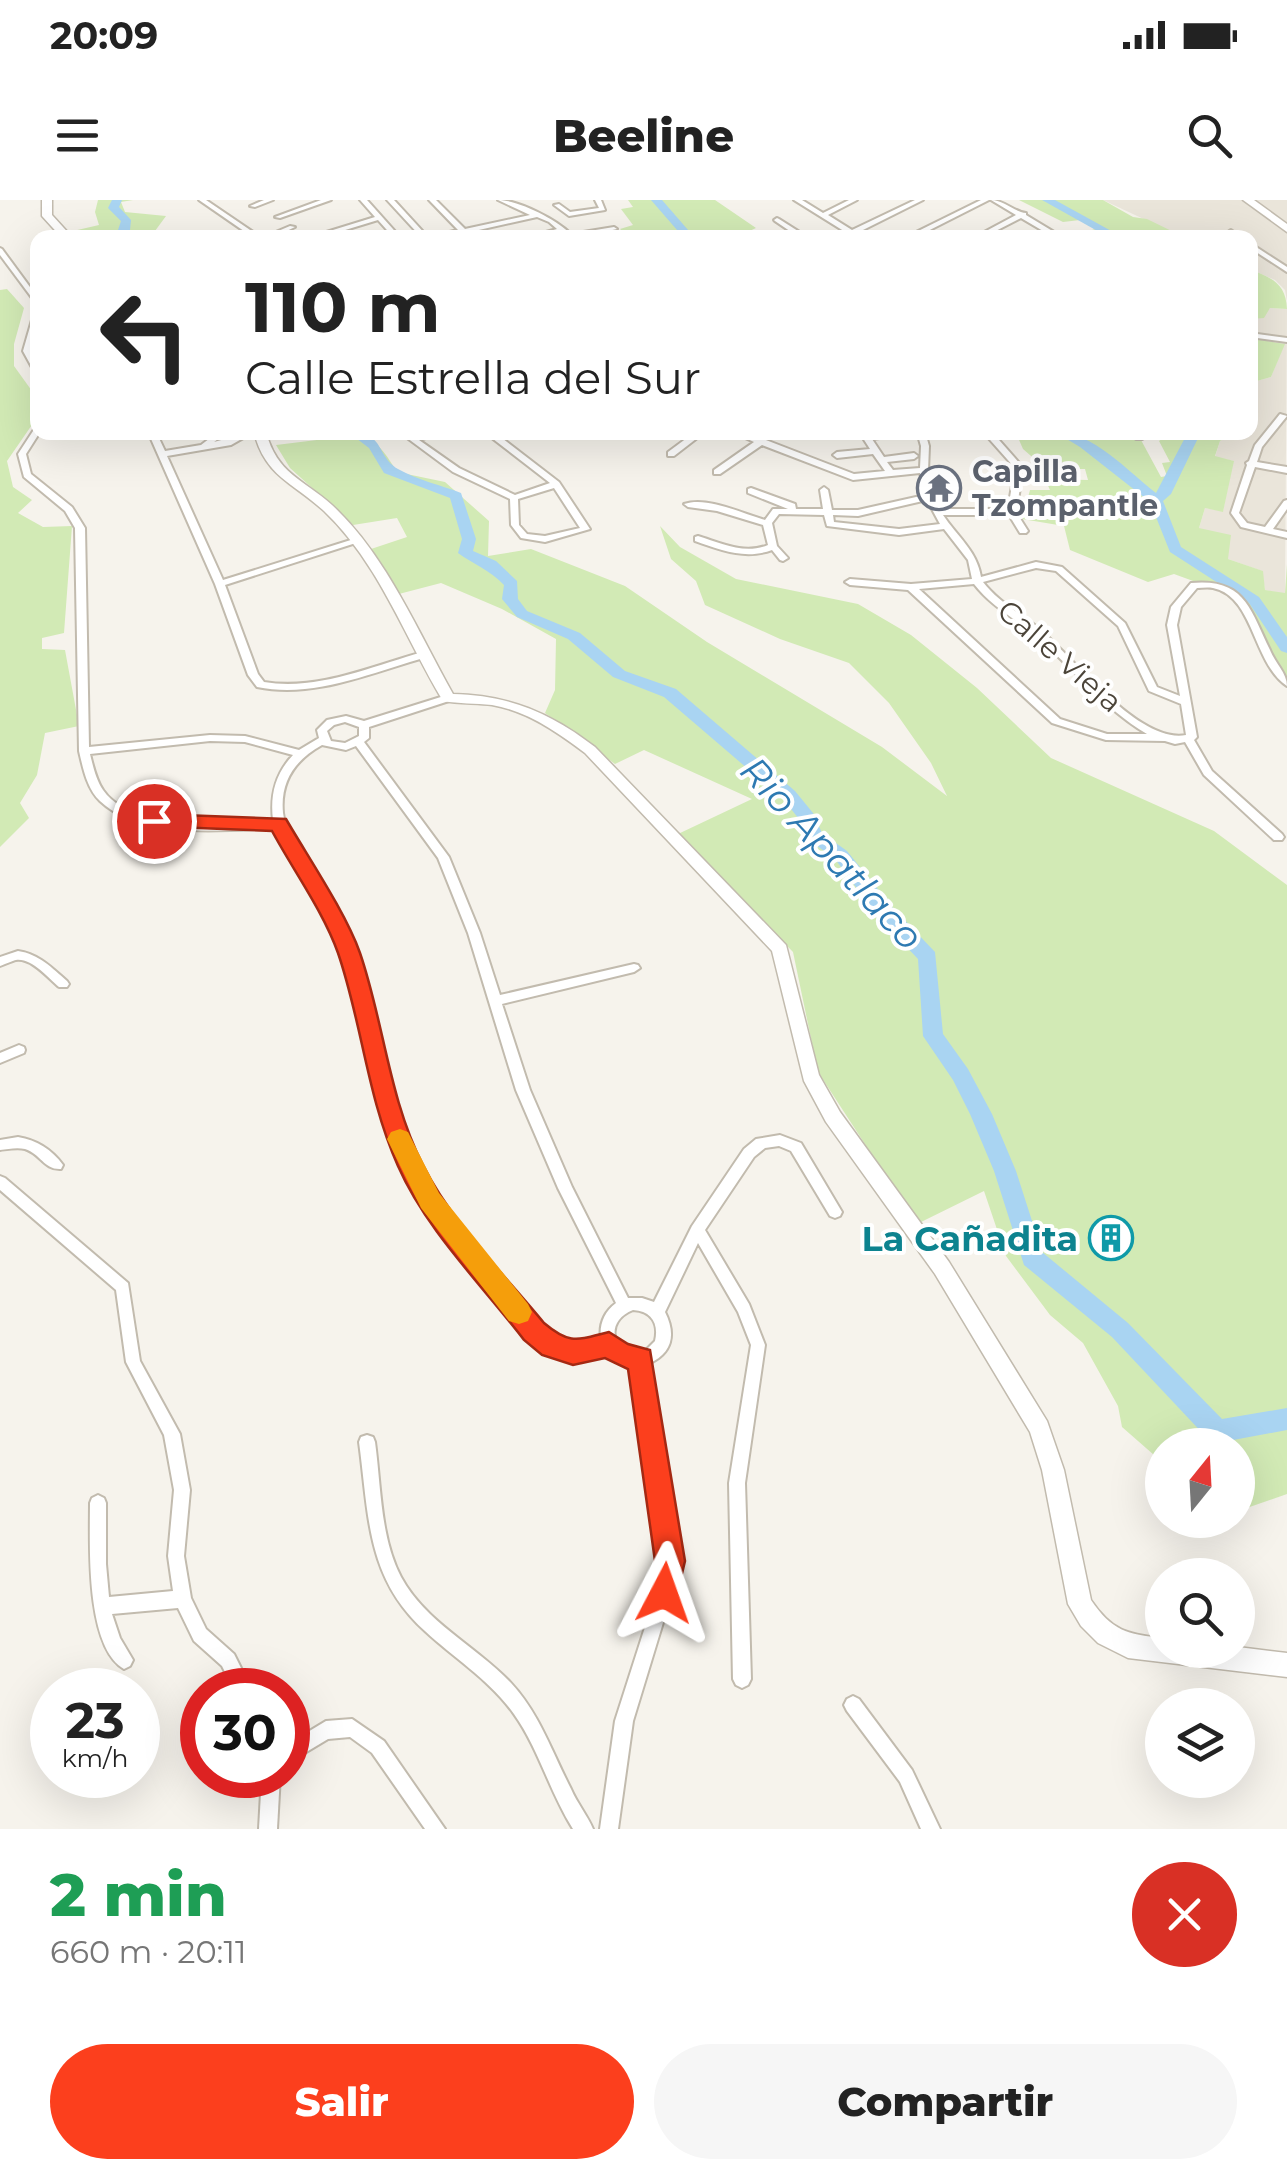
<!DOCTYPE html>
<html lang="es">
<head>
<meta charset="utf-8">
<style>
	:root { --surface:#fff; --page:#f6f6f6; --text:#222; --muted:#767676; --accent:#fc3f1d }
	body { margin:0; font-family:Montserrat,sans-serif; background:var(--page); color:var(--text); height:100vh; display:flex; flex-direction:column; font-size:38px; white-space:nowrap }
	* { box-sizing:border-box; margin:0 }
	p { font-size:32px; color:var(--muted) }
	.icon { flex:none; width:55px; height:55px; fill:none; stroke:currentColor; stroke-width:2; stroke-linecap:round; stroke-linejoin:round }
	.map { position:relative; height:1629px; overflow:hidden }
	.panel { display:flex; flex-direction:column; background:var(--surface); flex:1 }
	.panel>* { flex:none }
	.guide { position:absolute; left:30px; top:30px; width:1228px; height:210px; border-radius:20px; box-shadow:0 10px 40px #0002; background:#fff; color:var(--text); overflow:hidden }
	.needle { width:65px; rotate:18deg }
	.tools { position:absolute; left:1145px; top:1228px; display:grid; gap:20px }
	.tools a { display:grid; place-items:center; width:110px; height:110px; border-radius:50%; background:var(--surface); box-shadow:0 10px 40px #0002; font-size:50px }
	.speed { position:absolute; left:30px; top:1468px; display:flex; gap:20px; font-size:50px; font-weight:700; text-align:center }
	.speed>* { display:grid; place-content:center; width:130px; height:130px; border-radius:50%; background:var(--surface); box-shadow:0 10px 40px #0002; line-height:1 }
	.speed small { font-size:25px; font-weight:400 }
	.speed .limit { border:15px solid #d22; background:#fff; color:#111 }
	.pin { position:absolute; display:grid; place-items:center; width:85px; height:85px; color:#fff; margin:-42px; border:5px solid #fff; border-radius:50%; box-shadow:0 2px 10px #0007 }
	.me { position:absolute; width:110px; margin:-55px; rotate:4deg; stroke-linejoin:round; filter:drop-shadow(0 0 8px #0008) }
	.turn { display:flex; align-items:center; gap:35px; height:210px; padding:0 50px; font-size:45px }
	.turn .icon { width:130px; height:130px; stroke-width:2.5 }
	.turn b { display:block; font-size:70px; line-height:85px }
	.round { display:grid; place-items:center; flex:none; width:105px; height:105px; border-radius:52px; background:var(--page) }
	.overview { display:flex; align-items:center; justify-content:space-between; height:170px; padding:0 50px }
	h1 { font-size:60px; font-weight:800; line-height:75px; color:#1e9e55 }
	.button { display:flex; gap:20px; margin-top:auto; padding:20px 50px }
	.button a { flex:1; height:115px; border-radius:60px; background:var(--accent); color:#fff; font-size:40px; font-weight:800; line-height:115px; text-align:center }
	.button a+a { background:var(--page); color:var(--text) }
	.status { display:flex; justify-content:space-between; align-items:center; height:70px; padding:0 50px; background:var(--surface); direction:ltr }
	.status svg { height:28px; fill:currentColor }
	header { display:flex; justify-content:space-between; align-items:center; height:130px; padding:0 50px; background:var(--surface); font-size:45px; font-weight:800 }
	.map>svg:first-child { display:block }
	.residential { fill:#eae5da }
	.green { fill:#d2eab5 }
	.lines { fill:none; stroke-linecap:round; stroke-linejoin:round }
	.river { fill:#a9d4f2; fill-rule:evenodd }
	.minor-casing { stroke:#c2bbae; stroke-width:4 }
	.tertiary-casing { stroke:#c2bbae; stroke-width:3 }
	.minor { fill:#fff; fill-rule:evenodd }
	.tertiary { fill:#fff; fill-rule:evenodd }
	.route { fill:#fc3f1d; stroke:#a42913; stroke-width:2.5 }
	.slow { fill:#f59e0b }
	.labels { text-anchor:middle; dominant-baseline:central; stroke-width:8; stroke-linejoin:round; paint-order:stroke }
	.far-worship-label { font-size:30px; font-weight:bold; fill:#5b616d; stroke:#fff; text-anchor:start }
	.far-street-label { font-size:30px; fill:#4b4439; stroke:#fff }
	.culture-label { font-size:35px; font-weight:bold; fill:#0d838f; stroke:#fff; text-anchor:end }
	.water-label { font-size:38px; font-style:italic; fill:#2e7ab2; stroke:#fff }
</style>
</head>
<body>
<div class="status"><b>20:09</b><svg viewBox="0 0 49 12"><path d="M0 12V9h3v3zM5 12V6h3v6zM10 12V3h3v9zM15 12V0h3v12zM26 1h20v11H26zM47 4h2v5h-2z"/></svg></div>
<header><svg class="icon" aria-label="menu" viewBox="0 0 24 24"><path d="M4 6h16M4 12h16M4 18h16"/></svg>Beeline<svg class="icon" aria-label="search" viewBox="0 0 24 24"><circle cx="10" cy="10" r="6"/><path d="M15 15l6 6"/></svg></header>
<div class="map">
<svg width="1287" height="1629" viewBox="0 0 1287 1629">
	<rect width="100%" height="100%" fill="#f6f3ec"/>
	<g class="residential">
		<path d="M1103,0H1287V101L1285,90L1275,80L1250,69V38L1182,37Z"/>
		<path d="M1270,108L1287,109L1285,394L1265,390L1262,371L1228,359L1199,328L1205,308L1223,311L1233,261L1215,257L1220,241L1234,233L1250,232V183L1271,177L1284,144L1250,138V119Z"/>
	</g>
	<g class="green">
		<path d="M98,0H133L121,2L125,12L166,16L155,31L184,37H80L73,31L99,25L95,12Z"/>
		<path d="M628,0H715L756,28L743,34L747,37H630L620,29L633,25L621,9L633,7Z"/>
		<path d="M1019,0H1103L1133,17L1147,19L1184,37H1090L1083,33L1095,29L1080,20L1063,22Z"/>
		<path d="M1250,69C1271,78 1286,83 1287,109L1270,108L1264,118L1250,119Z"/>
		<path d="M7,89L24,108L14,144V166L37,198L36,219L7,261L13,287L32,300L18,313L43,327L72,326L64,433L42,438V449L65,450L79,526L45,533L37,575L20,603L29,618L0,647V90Z"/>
		<path d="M1250,138L1285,144L1271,177L1250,183Z"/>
		<path d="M332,233C369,233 378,240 397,272L445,282L489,321L488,356L531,349L625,386L707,442L882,547L947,596L931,563L889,503L849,463L780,439L705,405L696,381L671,359L660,326L680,347L736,379L858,404L911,435L977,488L1051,558L1214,631L1287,685V1294L1238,1311V1245H1162V1262L1122,1227L1118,1206L1083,1143L1050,1115L1006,1056L984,991L917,1024L818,872L793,752L678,634L752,599L644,550L615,564L545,513L555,490L556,439L502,409L441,383L395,395L371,349L407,337L397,318L353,325L290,268L276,245L333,238Z"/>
		<path d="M1016,233H1100L1113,239L1126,233L1141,240L1161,277L1167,276L1162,263L1170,262L1159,241L1170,233H1234L1220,241L1215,256L1234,261L1223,312L1205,308L1199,328L1231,335L1228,359L1263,371L1265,390L1285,393L1287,364V487L1245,400L1174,374L1148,382L1070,350L1064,326L1022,319L1030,290H1050L1045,279L1088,280L1085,269H1046L1023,249Z"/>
	</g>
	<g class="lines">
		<g class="river">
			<path d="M112,0H122L119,7L131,20L130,30L149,38L117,33L121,21L108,8Z"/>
			<path d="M651,0H662L695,38H684Z"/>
			<path d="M1042,0H1055L1124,38H1110Z"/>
			<path d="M1250,91L1256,95V104L1250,108Z"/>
			<path d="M348,232C386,232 375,255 398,269C417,280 441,285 461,293L476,339L473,351L496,361L517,381L518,399L527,411L580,433L625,471L676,489L795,591L813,613L822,633L847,651L893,708L935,752L943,834L968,869L992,914L1016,971L1042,1052L1128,1123L1222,1219L1287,1208V1230L1217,1243L1208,1239L1112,1137L1024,1065L994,971L970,914L953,880L923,836L918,759L879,718L835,659L809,640L799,619L783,599L664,497L613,477L568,439L517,417L502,399L504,385C490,370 473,364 458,353L462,339L450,298L384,273L369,248Z"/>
			<path d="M1055,232C1094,232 1126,270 1156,293L1188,232H1201L1171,294L1163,301L1181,347L1259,397L1287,437V453L1281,451L1249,403L1170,352L1150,302L1080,247Z"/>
		</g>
		<defs>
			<g id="minor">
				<path d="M199,0H206L262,38H254Z"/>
				<path d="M264,0H273L255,7L250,6Z"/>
				<path d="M321,0H331L280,18L275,17Z"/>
				<path d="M360,0H367L401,38H394L378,20L319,38H307L375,17Z"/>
				<path d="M387,0H394L428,37L458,30L429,0H436L465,29L530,15L498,0C519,0 557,20 571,34L614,27L617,29L575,38H567L561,33L539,38H524L557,29L549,22L537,17L443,38H422Z"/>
				<path d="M595,0H601L605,10L569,16L554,5L559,4L570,12L599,8Z"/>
				<path d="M794,0H802L823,13L849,0H857L828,15L852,30L915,0H923L857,33L862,38H855Z"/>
				<path d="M981,0H989L914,38H904Z"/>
				<path d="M991,0C1004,0 1014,12 1026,13V15L1064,38H1055L1021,18L982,38H973L1016,15Z"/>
				<path d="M777,18L779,19L809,38H800L775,21L774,20Z"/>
				<path d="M290,26L295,27L272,38L264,37Z"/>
				<path d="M1231,30L1242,38H1234L1228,32Z"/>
				<path d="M1250,43L1287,67V72L1250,48Z"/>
				<path d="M0,48L2,49L38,98V106L0,55Z"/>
				<path d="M38,111V128L31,151L38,163V173L34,171L23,151L34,113Z"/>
				<path d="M1250,133L1287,138V142L1250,137Z"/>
				<path d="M1280,214L1287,216L1262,247L1257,262L1287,267V273L1255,267L1239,313L1247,323L1265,327L1284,301L1287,300V309L1273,329L1287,332V338L1241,327L1231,313L1247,265L1246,263L1249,261L1255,245Z"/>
				<path d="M35,228H38V232H40L26,254L31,274L72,307L85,328L89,547L210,535L245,536L299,550L319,538L317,530L327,520L346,516L364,521L444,496H452V500L369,527V538L364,542L449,657L480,733L500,795L634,764L638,765L640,768L634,772L502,804L530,890L572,987L628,1098H642L654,1102L692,1026L744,949L756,939L780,935L801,943L842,1012L840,1016L835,1018L830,1016L791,951L779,946L765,948L754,957L705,1030L749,1104L765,1145L745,1283L751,1479L748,1485L742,1488L736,1485L733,1479L729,1283L751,1145L738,1112L698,1043L665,1112C676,1134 673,1153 648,1164L678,1361L672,1393L633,1521L618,1629H600L615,1521L656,1393L662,1361L634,1167L617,1162L606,1151C576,1158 554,1155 529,1136C485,1083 436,1032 405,970C372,903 366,827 343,757C328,710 299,670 276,628C224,630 141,640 100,601C87,589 83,568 79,551L75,328L65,311L24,277L18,254ZM345,522L359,527V536L345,543L331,541L327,531L334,525ZM210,541L245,542L293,555C275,574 270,595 273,620C229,622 131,632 103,590C96,580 93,566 90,554ZM322,545L346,550L356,546L438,658L468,733L516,890L558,988L616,1103C604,1112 599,1125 601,1139C549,1150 539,1125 508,1090C468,1044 427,997 406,939C382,875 375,805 350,741C339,715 324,691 310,667C300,650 285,632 283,613C280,581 295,560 322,545ZM633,1110C652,1111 659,1124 655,1141L643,1153C612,1155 603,1122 633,1110Z"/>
				<path d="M148,232H156L165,251L201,245L218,232H228L214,242L236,236L234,232H242L245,237L231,245L167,256L223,380L354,339L362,341L225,385L258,474L264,482C318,491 372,466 423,452L427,453V457C372,472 315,499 257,487L248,475L215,384Z"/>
				<path d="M399,232H409L414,236L428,232H445L419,240L459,268L515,295L550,283L484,232H494L559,282L590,329L545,342L521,338L511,325L510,299L453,272ZM554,288L580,328L545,336L527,334L519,325L518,299Z"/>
				<path d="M695,232H705L674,256H668V252Z"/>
				<path d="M732,232H745L854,274L885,271L873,254L837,258L833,255L837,252L870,249L859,232L869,234L898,232V236H895L872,239L884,257L914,253L918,256L914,259L887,262L893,270L920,268L921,246L917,232H925L929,246L928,271L940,309H1008L1015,268L983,232H992L1021,265L1068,264L1069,266L1065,269L1023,270L1016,312L1028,331L1026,333H1020L1009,315H943C957,336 977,351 981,377L1036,362L1062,367L1125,423L1157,487L1180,496L1167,425L1171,407L1191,383C1245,378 1250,409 1270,450C1275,463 1287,473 1287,486C1253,464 1254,396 1213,388C1207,387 1202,388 1197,388L1181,407L1177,425L1197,537L1194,540L1212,571L1282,634L1284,637L1282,640H1274L1204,575L1185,542L1175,544L1165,541L1106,540L1052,523L908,390L850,385L845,382L850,379L911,384L972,379L968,360L944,329L899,335L827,326L824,315L779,314L772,323L777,346L788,358L783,361L780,360L772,350C745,360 721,350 695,341V337L698,336C721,343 744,355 768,345L763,325L717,311L688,307L684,304C707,296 741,313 765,320L773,309H788L748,293V289L751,288L795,304L796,309H823L820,290L824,287L828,290L832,310H858L925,295L920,273L853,280L762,245L720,274H714V270L754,242ZM927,300L940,324L899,329L834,322L833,315L858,316ZM1036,368L1056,371L1118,426L1149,491L1181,504L1186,535C1140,544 1076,461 1043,432C1024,415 999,403 983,382ZM974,384C991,406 1014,418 1035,435C1073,468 1103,508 1147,534H1107L1060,519L919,389Z"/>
				<path d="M844,232L838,235L834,233V232Z"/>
				<path d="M1143,232H1155L1142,239H1136V235Z"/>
				<path d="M18,751C39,754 52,768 67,781L69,784L67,787H59C48,778 32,758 16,760C14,760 1,766 0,766V757Z"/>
				<path d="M19,845L24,847L25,850L24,853L0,863V853Z"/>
				<path d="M18,937C37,940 52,950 63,965L61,969C44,970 41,954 25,949C17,947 8,949 0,950V940Z"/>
				<path d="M0,976L5,978L128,1083L140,1161L180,1234L190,1290L184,1356L191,1398L206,1429L234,1454L252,1490H234L222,1466L194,1441L178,1408L112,1414L120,1438L133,1460L130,1466L124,1469C85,1447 90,1342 90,1303L92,1298L98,1295L104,1298L106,1303V1364L109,1397L173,1391L168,1356L174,1290L164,1235L126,1162L116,1090L0,990Z"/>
				<path d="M367,1235L373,1237L375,1242C381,1285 380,1337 401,1377C425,1422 476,1446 511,1483C539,1513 552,1552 571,1589C577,1603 587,1615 593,1629H573C550,1593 539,1549 514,1514C490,1480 455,1459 425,1431C366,1378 369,1315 359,1242L361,1237Z"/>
				<path d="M853,1496L859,1499L912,1570L940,1629H921L900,1582L847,1511L844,1505L847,1499Z"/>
				<path d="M352,1519L384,1541L445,1629H425L372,1553L350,1537L328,1539L288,1563V1544L326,1521Z"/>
				<path d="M262,1575H280L277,1629H259Z"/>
			</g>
			<g id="tertiary">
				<path d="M42,0H52V15L73,38H62L42,16Z"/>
				<path d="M1243,0H1254L1287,24V32Z"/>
				<path d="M254,232H266C277,274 303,279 332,305C386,355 417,430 453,494C509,495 551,513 595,547L786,745L819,875L840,912L949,1062L1047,1221L1064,1270L1091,1400C1112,1431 1127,1434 1162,1438V1450H1238V1447L1287,1453V1477L1128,1458L1098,1443L1081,1426L1068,1404L1042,1270L1030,1232L935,1074L826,922L804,881L772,751L585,553C557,532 527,511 492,505C475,503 459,504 443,501C405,438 379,363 324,311C294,283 265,277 254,232Z"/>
			</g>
		</defs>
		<use href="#minor" class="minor-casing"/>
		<use href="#tertiary" class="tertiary-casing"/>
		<use href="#minor" class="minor"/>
		<use href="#tertiary" class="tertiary"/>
	</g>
	<path class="route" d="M154,614L286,619C308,657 346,713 360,753C384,823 389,899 423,965C452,1023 503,1073 544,1123C570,1145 577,1140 609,1132L628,1144L650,1150L685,1361L675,1403L664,1408L654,1403L649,1393L655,1361L628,1169L605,1158L573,1165L542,1155L524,1140C482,1085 426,1030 398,966C367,897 362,823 338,753C323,711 293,670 272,631L147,626V616Z"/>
	<path class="slow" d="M400,929L408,932L439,993L528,1104L532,1112L528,1121L519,1124L509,1121L421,1008L387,939L391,932Z"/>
	<defs>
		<symbol id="temple-ring" viewBox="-11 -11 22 22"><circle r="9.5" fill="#fff" stroke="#6b7280" stroke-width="1.5"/><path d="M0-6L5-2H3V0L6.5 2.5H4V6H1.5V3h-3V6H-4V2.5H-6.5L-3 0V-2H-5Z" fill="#6b7280"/></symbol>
		<symbol id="building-ring" viewBox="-11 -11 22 22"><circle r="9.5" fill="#fff" stroke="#0f9aa8" stroke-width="1.5"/><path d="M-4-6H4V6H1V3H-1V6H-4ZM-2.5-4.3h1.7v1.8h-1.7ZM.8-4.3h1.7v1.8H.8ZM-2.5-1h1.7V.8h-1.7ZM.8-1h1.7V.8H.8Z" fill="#0f9aa8"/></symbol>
	</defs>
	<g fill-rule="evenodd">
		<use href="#temple-ring" x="914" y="263" width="50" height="50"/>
		<use href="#building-ring" x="1086" y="1013" width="50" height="50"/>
	</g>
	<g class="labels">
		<g class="far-worship-label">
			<text x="972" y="271">Capilla<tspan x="972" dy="34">Tzompantle</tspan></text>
		</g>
		<g class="far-street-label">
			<text transform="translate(1060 456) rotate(41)">Calle Vieja</text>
		</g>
		<g class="culture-label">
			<text x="1078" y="1038">La Cañadita</text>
		</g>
		<g class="water-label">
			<text transform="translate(832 653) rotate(47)">Rio Apatlaco</text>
		</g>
	</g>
</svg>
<div class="tools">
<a><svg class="needle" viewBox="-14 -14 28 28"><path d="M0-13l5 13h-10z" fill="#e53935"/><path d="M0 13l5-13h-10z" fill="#767676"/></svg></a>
<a><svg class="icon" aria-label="search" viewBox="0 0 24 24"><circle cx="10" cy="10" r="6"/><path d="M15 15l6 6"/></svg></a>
<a><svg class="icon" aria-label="layers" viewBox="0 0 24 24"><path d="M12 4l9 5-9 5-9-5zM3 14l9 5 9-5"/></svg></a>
</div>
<div class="speed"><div>23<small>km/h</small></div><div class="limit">30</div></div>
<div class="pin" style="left:154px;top:621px;background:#d93025"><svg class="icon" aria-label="arrive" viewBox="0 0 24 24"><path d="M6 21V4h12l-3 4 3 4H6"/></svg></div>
<svg class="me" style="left:664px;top:1393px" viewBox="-20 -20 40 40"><path d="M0-17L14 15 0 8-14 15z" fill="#fc3f1d" stroke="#fff" stroke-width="4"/></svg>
<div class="guide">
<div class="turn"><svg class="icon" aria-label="left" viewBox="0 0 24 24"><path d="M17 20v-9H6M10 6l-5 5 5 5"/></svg><div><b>110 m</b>Calle Estrella del Sur</div></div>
</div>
</div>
<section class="panel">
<div class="overview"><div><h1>2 min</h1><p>660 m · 20:11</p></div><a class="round" style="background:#d93025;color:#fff"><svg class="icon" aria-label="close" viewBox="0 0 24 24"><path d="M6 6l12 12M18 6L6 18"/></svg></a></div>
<div class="button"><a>Salir</a><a>Compartir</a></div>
</section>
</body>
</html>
